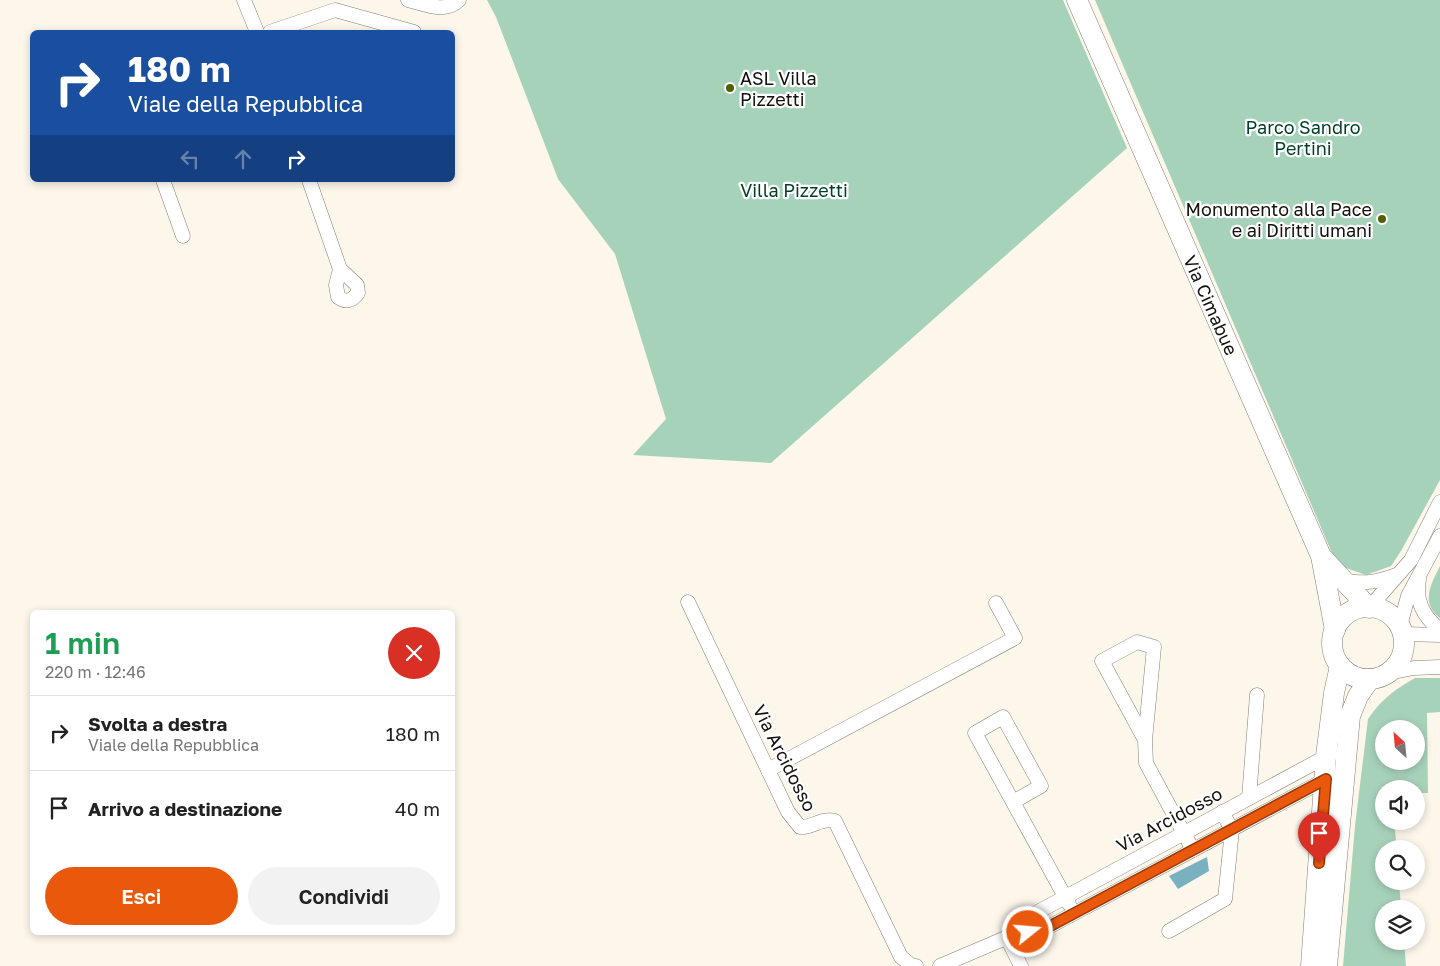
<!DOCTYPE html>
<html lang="it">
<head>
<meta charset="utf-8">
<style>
	:root { --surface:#fff; --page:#f2f2f2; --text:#222; --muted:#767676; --line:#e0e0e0; --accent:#ea580c }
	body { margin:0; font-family:"Golos Text",sans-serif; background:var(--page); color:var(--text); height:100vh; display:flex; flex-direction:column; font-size:19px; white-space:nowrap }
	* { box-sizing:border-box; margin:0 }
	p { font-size:16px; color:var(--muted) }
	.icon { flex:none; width:28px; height:28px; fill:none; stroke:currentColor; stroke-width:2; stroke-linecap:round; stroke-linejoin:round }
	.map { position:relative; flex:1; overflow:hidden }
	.panel { position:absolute; left:30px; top:610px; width:425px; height:325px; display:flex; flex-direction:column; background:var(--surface); border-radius:8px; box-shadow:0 2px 8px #0003 }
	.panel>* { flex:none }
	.hud { position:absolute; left:30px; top:30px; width:425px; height:152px; border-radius:8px; box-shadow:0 2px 8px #0003; background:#1a4fa0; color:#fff; overflow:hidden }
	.needle { width:32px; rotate:334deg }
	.tools { position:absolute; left:1375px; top:720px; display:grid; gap:10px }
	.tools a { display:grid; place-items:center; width:50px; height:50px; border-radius:50%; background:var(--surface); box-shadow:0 2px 8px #0003; font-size:25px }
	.pin { position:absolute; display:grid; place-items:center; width:42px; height:42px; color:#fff; margin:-51px -21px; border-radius:50% 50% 50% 0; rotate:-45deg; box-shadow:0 0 5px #0007 }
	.pin .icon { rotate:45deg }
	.me { position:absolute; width:55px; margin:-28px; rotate:73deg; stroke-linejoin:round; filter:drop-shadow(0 0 4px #0008) }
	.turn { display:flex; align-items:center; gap:18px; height:105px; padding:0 15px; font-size:22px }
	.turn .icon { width:65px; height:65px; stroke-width:2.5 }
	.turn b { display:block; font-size:35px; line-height:42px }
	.lanes { display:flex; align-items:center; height:48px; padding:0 15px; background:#0003; justify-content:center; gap:25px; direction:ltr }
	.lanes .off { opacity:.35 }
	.round { display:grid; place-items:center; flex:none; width:52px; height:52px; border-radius:26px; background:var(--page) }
	.summary { display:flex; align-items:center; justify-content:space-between; height:85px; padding:0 15px }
	h1 { font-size:30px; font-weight:600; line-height:38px; color:#1e9e55 }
	.cta { display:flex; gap:10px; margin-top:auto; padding:10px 15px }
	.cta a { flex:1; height:58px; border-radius:30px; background:var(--accent); color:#fff; font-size:20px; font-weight:600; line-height:58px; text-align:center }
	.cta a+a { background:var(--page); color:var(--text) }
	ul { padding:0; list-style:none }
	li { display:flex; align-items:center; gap:15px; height:75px; padding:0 15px; border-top:1px solid var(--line) }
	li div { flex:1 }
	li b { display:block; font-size:19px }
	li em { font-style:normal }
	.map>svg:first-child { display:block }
	.green { fill:#a7d2ba; fill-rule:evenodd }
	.water { fill:#79b1c0 }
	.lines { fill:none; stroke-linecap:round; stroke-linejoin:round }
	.street-casing { stroke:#857f75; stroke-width:15 }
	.secondary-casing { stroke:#857f75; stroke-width:21 }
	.street { stroke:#fff; stroke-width:14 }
	.secondary { stroke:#fff; stroke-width:20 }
	.route-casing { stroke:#983908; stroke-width:12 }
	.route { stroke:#ea580c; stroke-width:9 }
	.poi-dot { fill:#506003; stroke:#fff; stroke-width:2 }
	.labels { text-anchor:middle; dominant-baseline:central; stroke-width:4.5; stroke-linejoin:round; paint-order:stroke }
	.poi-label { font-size:18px; fill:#13110d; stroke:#fff; text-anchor:start }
	.park-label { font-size:18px; fill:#003e26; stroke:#fff }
	.street-label { font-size:18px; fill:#13110d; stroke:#fff }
</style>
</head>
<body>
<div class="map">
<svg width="1440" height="966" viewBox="0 0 1440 966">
	<rect width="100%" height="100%" fill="#fcf6eb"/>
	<g class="green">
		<path d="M487,0H1063L1127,148L771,463L633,455L666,419L615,254L558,179L496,17Z"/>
		<path d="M1095,0H1440V480L1401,551L1391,566L1366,575L1346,568L1332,553Z"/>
		<path d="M1440,566V618C1420,603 1431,584 1440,566Z"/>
		<path d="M1415,678H1440V712L1427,713L1428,793H1416V789H1384V821H1394L1397,849H1384V881H1399L1401,909H1384V941H1404L1406,966H1343L1355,826L1368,719C1382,699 1394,690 1415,678ZM1384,729H1416V761H1384Z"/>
	</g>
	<path class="water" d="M1207,857L1209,871L1178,889L1169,876Z"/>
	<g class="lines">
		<defs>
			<g id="street">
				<path d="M244,0L257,32"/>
				<path d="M408,0C424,4 446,14 459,0"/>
				<path d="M270,32L335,10L414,32"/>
				<path d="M163,180L183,236"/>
				<path d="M309,180L340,269L357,285L358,293C352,301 346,303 338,297L336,285L340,269"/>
				<path d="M1419,579C1415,601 1423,616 1440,630"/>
				<path d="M1345,581C1368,584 1377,582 1399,574"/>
				<path d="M688,602L788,812L800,827C812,828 822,817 835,821L901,957L911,965L916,966"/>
				<path d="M1369,608L1411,560L1440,502"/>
				<path d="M1400,626L1408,596L1440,536"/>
				<path d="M1403,634L1440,635"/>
				<path d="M1388,673L1414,668L1440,667"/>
				<path d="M1145,740L1102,661L1137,642L1154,647L1145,740L1146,763L1193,850"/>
				<path d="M768,770L1015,638L996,603"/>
				<path d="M1249,798L1257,695"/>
				<path d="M1013,802L1041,786L1003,717L975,733L1069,904"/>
				<path d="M1169,931L1225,899L1232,830L1222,812"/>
				<path d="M1015,934L1034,914L1331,754"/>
				<path d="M1007,938L1021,966"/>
				<path d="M940,966L1015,934L1041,931L1330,777"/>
			</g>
			<g id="secondary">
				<path d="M1077,0L1321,556L1335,630"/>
				<path d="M1321,556L1369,608"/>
				<circle cx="1368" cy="643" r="36"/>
				<path d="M1311,966L1326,756L1334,693L1340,666"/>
				<path d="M1327,966L1350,716L1358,696L1370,679"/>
			</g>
		</defs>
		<use href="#street" class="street-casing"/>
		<use href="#secondary" class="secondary-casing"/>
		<use href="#street" class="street"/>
		<use href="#secondary" class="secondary"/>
	</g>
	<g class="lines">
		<defs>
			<path id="route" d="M1028,932L1041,931L1326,779L1319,863"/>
		</defs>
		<use href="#route" class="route-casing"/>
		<use href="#route" class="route"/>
	</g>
	<g class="poi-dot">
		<circle cx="730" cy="88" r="5"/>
		<circle cx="1382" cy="219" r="5"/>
	</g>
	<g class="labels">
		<g class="poi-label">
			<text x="740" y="78">ASL Villa<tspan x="740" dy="21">Pizzetti</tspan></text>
			<text x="1372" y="209" text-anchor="end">Monumento alla Pace<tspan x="1372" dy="21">e ai Diritti umani</tspan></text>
		</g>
		<g class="park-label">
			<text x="1303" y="127">Parco Sandro<tspan x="1303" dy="21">Pertini</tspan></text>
			<text x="794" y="190">Villa Pizzetti</text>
		</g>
		<g class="street-label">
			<text transform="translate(1211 305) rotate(66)">Via Cimabue</text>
			<text transform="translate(785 758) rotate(63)">Via Arcidosso</text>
			<text transform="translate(1169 819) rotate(-28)">Via Arcidosso</text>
		</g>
	</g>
</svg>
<div class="tools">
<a><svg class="needle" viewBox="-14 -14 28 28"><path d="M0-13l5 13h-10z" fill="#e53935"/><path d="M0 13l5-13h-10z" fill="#767676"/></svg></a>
<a><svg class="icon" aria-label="sound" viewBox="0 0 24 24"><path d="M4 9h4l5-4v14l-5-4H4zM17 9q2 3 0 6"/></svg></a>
<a><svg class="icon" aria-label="search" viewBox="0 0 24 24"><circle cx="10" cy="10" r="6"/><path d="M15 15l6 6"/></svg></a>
<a><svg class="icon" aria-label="layers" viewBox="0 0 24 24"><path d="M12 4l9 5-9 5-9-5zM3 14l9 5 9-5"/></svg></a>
</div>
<div class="pin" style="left:1319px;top:863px;background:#d93025"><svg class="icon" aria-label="arrive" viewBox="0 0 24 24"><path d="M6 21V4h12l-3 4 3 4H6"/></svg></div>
<svg class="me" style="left:1028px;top:932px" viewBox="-20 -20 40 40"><circle r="17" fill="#ea580c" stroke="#fff" stroke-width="3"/><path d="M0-11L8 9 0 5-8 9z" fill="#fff"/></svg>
<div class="hud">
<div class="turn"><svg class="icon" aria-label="right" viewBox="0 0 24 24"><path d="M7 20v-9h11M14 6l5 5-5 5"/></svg><div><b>180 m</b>Viale della Repubblica</div></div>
<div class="lanes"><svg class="icon off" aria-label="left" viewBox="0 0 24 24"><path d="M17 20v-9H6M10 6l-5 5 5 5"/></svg><svg class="icon off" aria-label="ahead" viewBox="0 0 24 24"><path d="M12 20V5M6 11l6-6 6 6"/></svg><svg class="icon" aria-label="right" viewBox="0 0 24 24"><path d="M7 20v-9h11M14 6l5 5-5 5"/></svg></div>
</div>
<section class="panel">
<div class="summary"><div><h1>1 min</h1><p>220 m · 12:46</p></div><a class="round" style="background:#d93025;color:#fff"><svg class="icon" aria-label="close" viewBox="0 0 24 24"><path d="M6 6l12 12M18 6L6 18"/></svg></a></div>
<ul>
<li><svg class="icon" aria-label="right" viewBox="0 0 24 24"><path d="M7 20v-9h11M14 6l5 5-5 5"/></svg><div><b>Svolta a destra</b><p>Viale della Repubblica</p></div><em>180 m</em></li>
<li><svg class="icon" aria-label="arrive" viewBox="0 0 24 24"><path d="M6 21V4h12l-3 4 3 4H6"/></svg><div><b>Arrivo a destinazione</b></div><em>40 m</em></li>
</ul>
<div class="cta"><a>Esci</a><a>Condividi</a></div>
</section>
</div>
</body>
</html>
